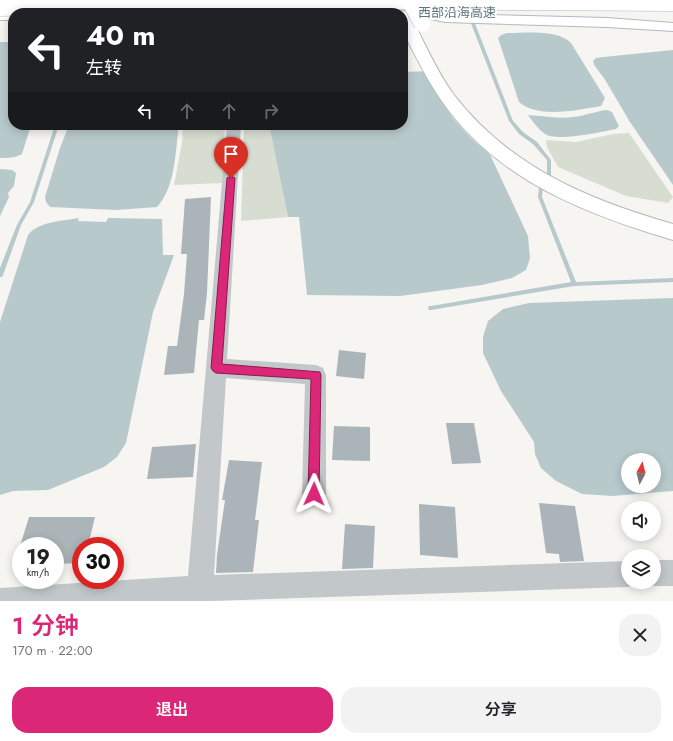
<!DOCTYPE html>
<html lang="zh">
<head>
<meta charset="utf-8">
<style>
	:root { --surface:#fff; --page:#f2f2f2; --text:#202124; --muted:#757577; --accent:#db2777 }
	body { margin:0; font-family:Jost,"Noto Sans SC",sans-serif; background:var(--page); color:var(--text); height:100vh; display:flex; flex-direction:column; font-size:15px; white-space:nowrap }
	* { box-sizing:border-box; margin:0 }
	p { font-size:13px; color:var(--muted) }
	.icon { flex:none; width:22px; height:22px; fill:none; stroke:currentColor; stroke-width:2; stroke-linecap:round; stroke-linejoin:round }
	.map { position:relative; height:601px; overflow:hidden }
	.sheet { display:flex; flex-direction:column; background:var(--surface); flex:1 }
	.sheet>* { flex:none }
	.hud { position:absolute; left:8px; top:8px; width:400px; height:122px; border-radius:16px; box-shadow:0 2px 10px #0003; background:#202124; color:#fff; overflow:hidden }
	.needle { width:26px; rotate:7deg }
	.controls { position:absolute; left:621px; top:453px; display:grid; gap:8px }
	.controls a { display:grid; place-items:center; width:40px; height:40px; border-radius:50%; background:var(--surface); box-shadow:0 2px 10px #0003; font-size:20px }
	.speed { position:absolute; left:12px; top:537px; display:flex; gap:8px; font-size:20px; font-weight:700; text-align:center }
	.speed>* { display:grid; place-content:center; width:52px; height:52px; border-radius:50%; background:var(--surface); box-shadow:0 2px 10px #0003; line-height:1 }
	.speed small { font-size:10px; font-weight:400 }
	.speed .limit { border:6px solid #d22; background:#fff; color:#111 }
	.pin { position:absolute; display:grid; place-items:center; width:34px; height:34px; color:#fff; margin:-41px -17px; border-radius:50% 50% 50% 0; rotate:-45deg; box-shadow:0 0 4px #0007 }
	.pin .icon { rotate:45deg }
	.me { position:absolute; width:44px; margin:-22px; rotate:1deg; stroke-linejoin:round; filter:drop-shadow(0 0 3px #0008) }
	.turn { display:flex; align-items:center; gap:14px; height:84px; padding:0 12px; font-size:18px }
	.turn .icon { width:52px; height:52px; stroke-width:2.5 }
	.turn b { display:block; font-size:28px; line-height:34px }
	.lanes { display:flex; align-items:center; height:38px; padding:0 12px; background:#0003; justify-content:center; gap:20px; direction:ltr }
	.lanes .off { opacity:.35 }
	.round { display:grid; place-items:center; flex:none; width:42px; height:42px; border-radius:16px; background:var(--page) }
	.headline { display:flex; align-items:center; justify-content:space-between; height:68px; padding:0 12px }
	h1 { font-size:24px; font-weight:600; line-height:30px; color:var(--accent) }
	.cta { display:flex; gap:8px; margin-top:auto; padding:8px 12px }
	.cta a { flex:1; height:46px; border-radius:16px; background:var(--accent); color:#fff; font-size:16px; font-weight:600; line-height:46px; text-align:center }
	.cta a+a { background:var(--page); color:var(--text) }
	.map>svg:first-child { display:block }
	.green { fill:#d8ddd2 }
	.water { fill:#b8c9cb; fill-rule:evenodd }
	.pier { fill:#f6f5f1 }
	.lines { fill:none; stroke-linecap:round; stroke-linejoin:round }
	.stream { fill:#b8c9cb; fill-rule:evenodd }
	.building { fill:#abb5b9 }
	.motorway-casing { stroke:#b4b9bb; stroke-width:2 }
	.minor { fill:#c2c7ca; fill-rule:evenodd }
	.motorway { fill:#fff; fill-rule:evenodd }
	.motorway-bridge-casing { stroke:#b4b9bb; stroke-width:17; stroke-linecap:butt }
	.motorway-bridge { stroke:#fff; stroke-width:16 }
	.route { fill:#db2777; stroke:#8e194d }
	.labels { text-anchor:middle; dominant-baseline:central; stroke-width:4; stroke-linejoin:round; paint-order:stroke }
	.far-street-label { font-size:13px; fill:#5e767f; stroke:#fff }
</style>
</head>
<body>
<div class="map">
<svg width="673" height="601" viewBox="0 0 673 601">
	<rect width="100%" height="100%" fill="#f6f5f1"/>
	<g class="green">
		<path d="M183,125H225L223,183L174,185L182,143Z"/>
		<path d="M244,125H269L288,217L241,221Z"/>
		<path d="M629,133L673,197L668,203L626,196L558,167L547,147L546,140L576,142L613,134Z"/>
	</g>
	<g class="water">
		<path d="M507,33C526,33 558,29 571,43L605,98L601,106C578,110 538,119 519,102L498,38L501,35Z"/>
		<path d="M0,42H13V125H31L22,154C15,158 8,158 0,158Z"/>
		<path d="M673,50V185L630,122L604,78L594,65L593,61L596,58L603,57Z"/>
		<path d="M429,71L466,103L528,236L530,258L526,270L512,278L482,285L400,296L307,295L299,217H288L269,125H403V72Z"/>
		<path d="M607,110L612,112L619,126L616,129C601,132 557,142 545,134C538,129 533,122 528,115C543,116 558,119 573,117C584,116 596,111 607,110Z"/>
		<path d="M69,125H179C175,152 176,186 157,207L116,210L50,207L46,202L45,197L60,148Z"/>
		<path d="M0,169L12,170L16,173L14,186L8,193L9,197L0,216Z"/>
		<path d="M79,218L78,221L106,222L108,218L162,219L163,255H174L153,312L126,443L117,457L104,467L48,490L13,491L0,495V322L28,235C39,221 63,221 79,218Z"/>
		<path d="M673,298V491L613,496L582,494L556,481L541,468L535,454L534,442L501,391L483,353V337L488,321L503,309L529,303ZM628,460H654V486H628Z"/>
	</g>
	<path class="pier" d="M421,69L430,70L468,101L495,159L470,137L453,118Z"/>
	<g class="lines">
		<g class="stream">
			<path d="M464,2L467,3L513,121L523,132L537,142L551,160V177L543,187L542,197L576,282L673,278V282L574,286L431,310H429L428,308L429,306H431L571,282L538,197L539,187L547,177V160L533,144L519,134L509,121L463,3Z"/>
			<path d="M55,125H59L34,202L21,225L3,275L2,277H0V268L17,225L30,202Z"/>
		</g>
	</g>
	<g class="building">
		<path d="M211,197L207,293L204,320H199L194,373L164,375L168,346H177L184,294L187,254H181L185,199Z"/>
		<path d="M339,350L366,353L364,379L336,376Z"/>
		<path d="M446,423H474L481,463L452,464Z"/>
		<path d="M334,426L370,427V461L332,460Z"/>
		<path d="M196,444L193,477L147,479L152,447Z"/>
		<path d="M229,460L262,462L255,520H259L253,572L216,573L217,555L225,500H222Z"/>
		<path d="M539,503L575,506L584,561L560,562L559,554L546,553Z"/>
		<path d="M419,504L455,507L458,558L420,555Z"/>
		<path d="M29,517H95L88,546H81V563L55,564V546H20Z"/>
		<path d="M345,524L375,526L373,568L342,569Z"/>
	</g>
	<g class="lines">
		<defs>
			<g id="motorway">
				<path d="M417,8L445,14L607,18L673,23V31L607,27L445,22L412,15L410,12L412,9Z"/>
				<path d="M403,11L408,12L410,15C424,41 436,71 454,95C510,167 588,200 673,224V240C571,210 477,171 424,72C419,62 405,38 403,28C402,23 403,18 403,13H397Z"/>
				<path d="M0,12L18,13H13V20H0Z"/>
			</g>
		</defs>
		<use href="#motorway" class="motorway-casing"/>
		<g class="minor">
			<path d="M227,125H241L227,359L316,365L323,368L326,375V494L322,502L314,506L306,502L302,494L305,384L226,378L214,575L628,561V582L637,583L628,587L212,601H0V588L188,576Z"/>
			<path d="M654,560H673V586H654L645,582H654Z"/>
		</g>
		<use href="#motorway" class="motorway"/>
		<defs>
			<g id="motorway-bridge">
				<path d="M409,0L422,24"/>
				<path d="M0,8L364,1L673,3"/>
			</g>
		</defs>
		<use href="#motorway-bridge" class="motorway-bridge-casing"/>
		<use href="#motorway-bridge" class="motorway-bridge"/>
	</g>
	<path class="route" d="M231,176L235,178L222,364L320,372L321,375L319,494L317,498L314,500L310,498L308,494L311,379L216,373L213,371L211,368L227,178Z"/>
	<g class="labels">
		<g class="far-street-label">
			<text x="457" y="12">西部沿海高速</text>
		</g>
	</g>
</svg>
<div class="controls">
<a><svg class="needle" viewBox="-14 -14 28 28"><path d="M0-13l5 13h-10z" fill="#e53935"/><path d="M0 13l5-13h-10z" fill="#757577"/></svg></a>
<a><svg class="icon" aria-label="sound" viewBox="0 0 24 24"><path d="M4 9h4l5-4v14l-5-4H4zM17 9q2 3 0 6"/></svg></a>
<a><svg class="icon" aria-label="layers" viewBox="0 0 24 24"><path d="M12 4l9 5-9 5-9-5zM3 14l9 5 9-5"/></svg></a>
</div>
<div class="speed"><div>19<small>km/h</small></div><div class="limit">30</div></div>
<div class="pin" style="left:231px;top:178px;background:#d93025"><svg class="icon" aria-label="arrive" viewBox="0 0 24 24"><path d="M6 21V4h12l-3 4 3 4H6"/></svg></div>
<svg class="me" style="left:314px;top:494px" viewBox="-20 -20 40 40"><path d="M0-17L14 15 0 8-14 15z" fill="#db2777" stroke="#fff" stroke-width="4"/></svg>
<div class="hud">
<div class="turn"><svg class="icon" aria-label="left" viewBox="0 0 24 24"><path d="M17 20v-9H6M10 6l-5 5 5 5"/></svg><div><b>40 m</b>左转</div></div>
<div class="lanes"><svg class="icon" aria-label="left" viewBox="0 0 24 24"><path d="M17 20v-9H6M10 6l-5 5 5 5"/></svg><svg class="icon off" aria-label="ahead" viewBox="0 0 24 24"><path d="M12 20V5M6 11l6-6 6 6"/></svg><svg class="icon off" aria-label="ahead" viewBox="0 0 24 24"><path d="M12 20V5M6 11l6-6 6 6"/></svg><svg class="icon off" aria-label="right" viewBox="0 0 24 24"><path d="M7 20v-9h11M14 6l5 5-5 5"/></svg></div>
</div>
</div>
<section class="sheet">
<div class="headline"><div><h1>1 分钟</h1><p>170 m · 22:00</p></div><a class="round"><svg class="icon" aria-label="close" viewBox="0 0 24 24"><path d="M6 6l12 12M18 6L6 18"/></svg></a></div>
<div class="cta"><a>退出</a><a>分享</a></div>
</section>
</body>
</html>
